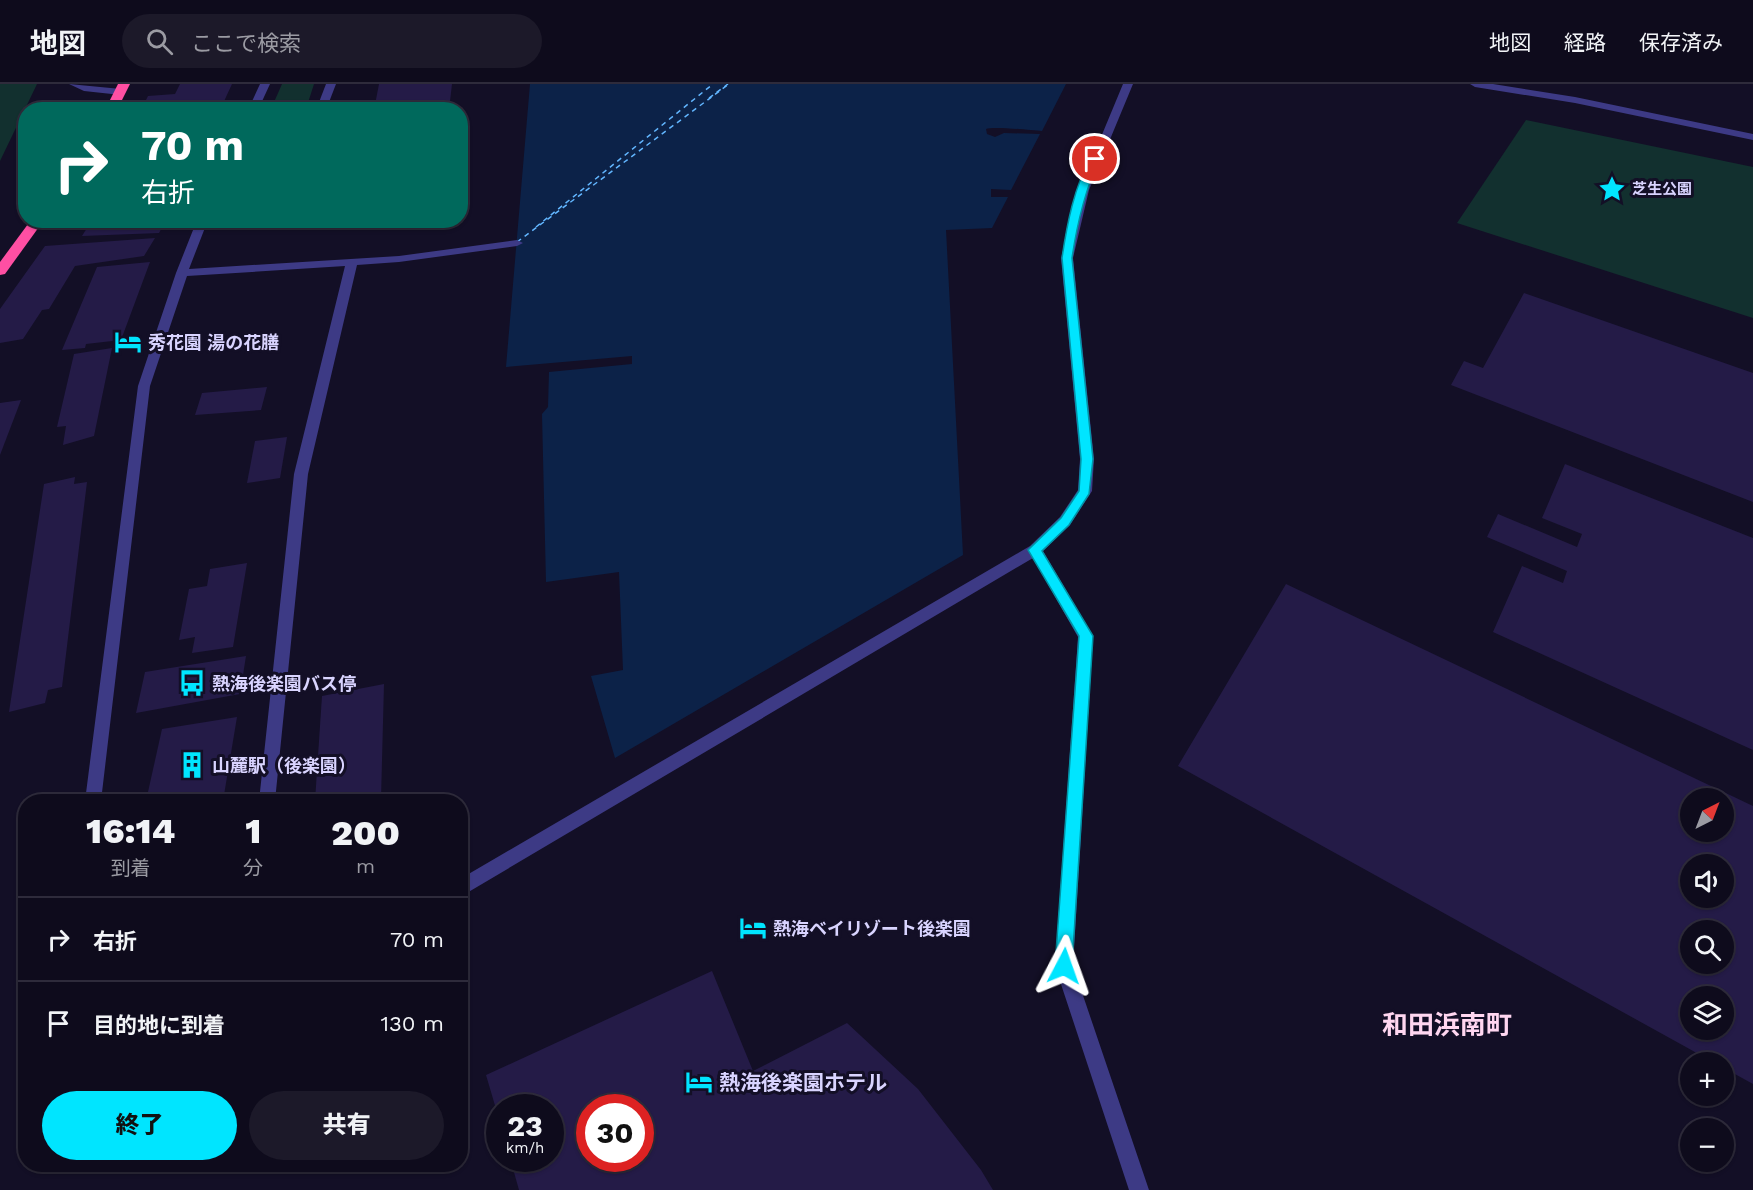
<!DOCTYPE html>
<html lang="ja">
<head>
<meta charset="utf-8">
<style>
	:root { --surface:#0e0b1c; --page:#1c1929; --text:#f1f3f6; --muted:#9b9ba3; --line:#2e2b3b; --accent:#00e5ff }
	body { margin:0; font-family:"Work Sans","Noto Sans JP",sans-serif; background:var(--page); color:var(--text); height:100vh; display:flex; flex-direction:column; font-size:22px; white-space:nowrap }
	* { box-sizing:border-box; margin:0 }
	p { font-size:20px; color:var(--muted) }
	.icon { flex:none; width:33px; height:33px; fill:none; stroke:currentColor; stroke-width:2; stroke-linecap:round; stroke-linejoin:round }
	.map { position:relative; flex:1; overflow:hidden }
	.side { position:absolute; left:18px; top:710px; width:450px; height:378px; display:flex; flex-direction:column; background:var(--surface); border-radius:24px; box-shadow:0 2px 4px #0004,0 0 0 2px var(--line) }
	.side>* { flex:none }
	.banner { position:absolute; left:18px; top:18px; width:450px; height:126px; border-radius:24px; box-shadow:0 2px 4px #0004,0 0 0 2px var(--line); background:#00695c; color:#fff; overflow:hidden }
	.needle { width:39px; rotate:42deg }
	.fabs { position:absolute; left:1680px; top:704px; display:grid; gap:12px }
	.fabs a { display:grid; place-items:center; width:54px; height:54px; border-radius:50%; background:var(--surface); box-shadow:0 2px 4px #0004,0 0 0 2px var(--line); font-size:30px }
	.speed { position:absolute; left:486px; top:1010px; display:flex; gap:12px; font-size:30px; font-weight:700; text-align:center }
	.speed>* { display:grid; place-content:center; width:78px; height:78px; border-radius:50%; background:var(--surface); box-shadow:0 2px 4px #0004,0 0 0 2px var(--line); line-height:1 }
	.speed small { font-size:15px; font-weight:400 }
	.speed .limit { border:9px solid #d22; background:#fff; color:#111 }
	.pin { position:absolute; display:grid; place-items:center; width:51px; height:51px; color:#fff; margin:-26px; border:3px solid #fff; border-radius:50%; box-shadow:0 2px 6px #0007 }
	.me { position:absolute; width:66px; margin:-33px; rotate:4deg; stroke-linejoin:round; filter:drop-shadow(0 0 4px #0008) }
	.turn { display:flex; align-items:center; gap:21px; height:126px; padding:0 24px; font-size:27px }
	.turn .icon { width:78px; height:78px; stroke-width:2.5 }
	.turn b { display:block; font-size:42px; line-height:51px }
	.eta { display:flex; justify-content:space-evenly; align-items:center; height:102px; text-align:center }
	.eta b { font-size:36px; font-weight:800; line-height:42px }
	.primary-button { display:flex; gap:12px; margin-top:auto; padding:12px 24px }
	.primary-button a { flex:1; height:69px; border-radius:36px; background:var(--accent); color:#111; font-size:24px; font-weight:800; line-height:69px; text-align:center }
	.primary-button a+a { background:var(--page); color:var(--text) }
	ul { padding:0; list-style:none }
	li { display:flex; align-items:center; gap:18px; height:84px; padding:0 24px; border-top:2px solid var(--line) }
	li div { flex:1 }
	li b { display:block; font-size:22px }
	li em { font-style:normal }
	header { display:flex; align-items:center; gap:36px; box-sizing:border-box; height:84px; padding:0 30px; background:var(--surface); border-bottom:2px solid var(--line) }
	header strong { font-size:28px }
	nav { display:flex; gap:33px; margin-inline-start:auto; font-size:21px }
	.search { width:420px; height:54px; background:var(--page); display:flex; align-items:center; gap:15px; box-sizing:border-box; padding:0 21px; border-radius:33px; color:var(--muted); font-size:22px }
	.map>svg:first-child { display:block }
	.green { fill:#12302f }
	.water { fill:#0c2248 }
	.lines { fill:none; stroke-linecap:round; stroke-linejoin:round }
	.ferry { stroke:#62b6ff; stroke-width:1.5; stroke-dasharray:5 4.5; stroke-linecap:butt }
	.building { fill:#241b47; fill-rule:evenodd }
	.minor { fill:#3d3a85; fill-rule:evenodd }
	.highway { fill:#ff4fa3; fill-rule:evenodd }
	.route { fill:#00e5ff; stroke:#0095a6; stroke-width:1.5 }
	.labels { text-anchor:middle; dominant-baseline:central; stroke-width:6; stroke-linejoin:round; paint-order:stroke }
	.far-poi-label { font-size:15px; font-weight:bold; fill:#d9d4ff; stroke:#130f26; text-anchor:start }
	.poi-label { font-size:18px; font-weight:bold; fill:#d9d4ff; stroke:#130f26; text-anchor:start }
	.near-poi-label { font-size:21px; font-weight:bold; fill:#d9d4ff; stroke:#130f26; text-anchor:start }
	.near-quarter-label { font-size:26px; font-weight:bold; fill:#ffd6f0; stroke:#130f26 }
</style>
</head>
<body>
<header>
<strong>地図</strong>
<div class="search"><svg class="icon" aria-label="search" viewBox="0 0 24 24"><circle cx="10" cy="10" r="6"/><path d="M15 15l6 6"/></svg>ここで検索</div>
<nav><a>地図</a><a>経路</a><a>保存済み</a></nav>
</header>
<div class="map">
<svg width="1753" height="1106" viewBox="0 0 1753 1106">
	<rect width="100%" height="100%" fill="#130f26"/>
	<g class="green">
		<path d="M0,0H37L0,77Z"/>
		<path d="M282,0H314L306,25H271Z"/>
		<path d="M1526,36L1753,83V234L1457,139Z"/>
	</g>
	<path class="water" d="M530,0H1066L1042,47C1030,46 992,42 986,45L987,50L995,53L1004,49L1040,50L1011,106L991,105V113H1008L992,144L946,146L963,471L615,674L591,592L623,586L619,488L546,498L542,330L548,323L549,288L632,280V272L506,283Z"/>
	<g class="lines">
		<g class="ferry">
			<path d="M709,14L728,0"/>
			<path d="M536,143L713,0"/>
			<path d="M517,158L729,0"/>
		</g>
	</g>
	<g class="building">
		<path d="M180,0H232L220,26H141L148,12L175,10Z"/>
		<path d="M379,0H452L449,26H374Z"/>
		<path d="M92,136H166L159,149L82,152Z"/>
		<path d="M155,154L144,172L75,182L49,225L42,226L23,255L0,259V225L45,162Z"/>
		<path d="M150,178L121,256L86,260L85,264L62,266L97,183Z"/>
		<path d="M1524,209L1753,289V418L1451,301L1464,277L1483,284Z"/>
		<path d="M112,264L94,352L63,361L66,342L57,343L74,270Z"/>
		<path d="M267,303L261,326L195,331L202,309Z"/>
		<path d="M21,316L0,371V319Z"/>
		<path d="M287,353L280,394L247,399L255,357Z"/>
		<path d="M1565,380L1753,454V666L1493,548L1522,482L1563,499L1567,487L1487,453L1498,430L1577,463L1582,450L1542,434Z"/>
		<path d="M75,393L74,400L87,398L62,603L48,606L45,619L9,628L44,400Z"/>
		<path d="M247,479L233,563L192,569L195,553L179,556L189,505L207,502L210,485Z"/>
		<path d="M1286,500L1753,722V1000L1724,984V978H1713L1178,682ZM1690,714H1724V747H1690ZM1690,780H1724V813H1690ZM1690,846H1724V879H1690ZM1690,912H1724V945H1690Z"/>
		<path d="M246,572L240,610L136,629L145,588Z"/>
		<path d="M384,600L381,715L315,717L322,612Z"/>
		<path d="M237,633L223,717H146L162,645Z"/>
		<path d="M712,887L753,987L847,939L918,1005L981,1086L993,1106H519L510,1074H550V1023H500L499,1035L486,991ZM590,1023H640V1074H590Z"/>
	</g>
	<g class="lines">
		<g class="minor">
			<path d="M69,0L121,5L126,8L121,11L84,7Z"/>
			<path d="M260,0H270L258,26H248Z"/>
			<path d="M326,0H336L326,26H316Z"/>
			<path d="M1123,0H1133L1089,106L1073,174L1094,375L1092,407L1070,441L1043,467L1093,552L1073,882L1149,1106H1129L1055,882L1078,553L1033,474L460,813V795L1030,462L1060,433L1078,406L1080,375L1061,174L1079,106Z"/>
			<path d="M1470,0H1493L1575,13L1753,50V56L1575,19L1475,3Z"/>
			<path d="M197,136H208L189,185L399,172L517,156L523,159L517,162L399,178L357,181L308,390L275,717H259L294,390L345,182L187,192L150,302L101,717H85L138,302L176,189Z"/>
		</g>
		<g class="highway">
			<path d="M118,0H130L117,26H105Z"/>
			<path d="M31,136H44L5,190L0,191V178Z"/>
		</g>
	</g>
	<path class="route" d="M1091,73L1099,75C1085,107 1077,140 1072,174L1093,375L1089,410L1069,441L1042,467L1093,552L1072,882L1070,888L1064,891L1058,888L1055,882L1079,552L1028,466L1061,434L1079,407L1081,375L1062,174C1067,140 1074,103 1091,73Z"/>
	<defs>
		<symbol id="sight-bare" viewBox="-9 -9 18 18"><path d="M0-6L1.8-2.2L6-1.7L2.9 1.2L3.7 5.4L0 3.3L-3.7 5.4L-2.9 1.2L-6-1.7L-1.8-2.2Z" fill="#00e5ff" stroke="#130f26" stroke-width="2.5" paint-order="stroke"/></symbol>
		<symbol id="hotel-bare" viewBox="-9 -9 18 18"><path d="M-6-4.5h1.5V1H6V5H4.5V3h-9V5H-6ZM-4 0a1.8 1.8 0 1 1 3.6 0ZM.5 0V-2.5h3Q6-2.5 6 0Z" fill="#00e5ff" stroke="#130f26" stroke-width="2.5" paint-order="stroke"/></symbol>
		<symbol id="bus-bare" viewBox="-9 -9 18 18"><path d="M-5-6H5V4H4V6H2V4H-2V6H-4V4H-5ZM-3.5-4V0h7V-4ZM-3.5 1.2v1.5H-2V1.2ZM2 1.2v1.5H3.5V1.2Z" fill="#00e5ff" stroke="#130f26" stroke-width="2.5" paint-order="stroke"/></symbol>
		<symbol id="building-bare" viewBox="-9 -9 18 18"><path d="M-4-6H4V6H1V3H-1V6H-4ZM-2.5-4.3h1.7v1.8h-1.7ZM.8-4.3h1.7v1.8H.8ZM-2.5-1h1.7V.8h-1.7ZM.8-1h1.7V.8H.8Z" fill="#00e5ff" stroke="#130f26" stroke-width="2.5" paint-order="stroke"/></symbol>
	</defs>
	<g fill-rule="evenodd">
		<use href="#sight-bare" x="1593" y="86" width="38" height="38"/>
		<use href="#hotel-bare" x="109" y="239" width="38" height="38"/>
		<use href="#bus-bare" x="173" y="580" width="38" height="38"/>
		<use href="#building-bare" x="173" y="662" width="38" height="38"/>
		<use href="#hotel-bare" x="734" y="825" width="38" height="38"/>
		<use href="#hotel-bare" x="680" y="979" width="38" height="38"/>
	</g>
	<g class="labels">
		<g class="far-poi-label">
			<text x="1632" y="105">芝生公園</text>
		</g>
		<g class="poi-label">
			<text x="148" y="258">秀花園 湯の花膳</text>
			<text x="212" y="599">熱海後楽園バス停</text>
			<text x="212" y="681">山麓駅（後楽園）</text>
			<text x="773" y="844">熱海ベイリゾート後楽園</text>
		</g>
		<g class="near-poi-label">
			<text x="719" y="998">熱海後楽園ホテル</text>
		</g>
		<g class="near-quarter-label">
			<text x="1447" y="941">和田浜南町</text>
		</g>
	</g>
</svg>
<div class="fabs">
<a><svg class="needle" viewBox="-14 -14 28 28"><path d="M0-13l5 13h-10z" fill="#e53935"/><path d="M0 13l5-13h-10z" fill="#9b9ba3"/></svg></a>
<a><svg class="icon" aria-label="sound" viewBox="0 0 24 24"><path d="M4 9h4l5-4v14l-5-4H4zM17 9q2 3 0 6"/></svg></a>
<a><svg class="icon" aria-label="search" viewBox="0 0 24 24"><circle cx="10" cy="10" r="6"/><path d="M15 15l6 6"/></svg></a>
<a><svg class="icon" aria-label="layers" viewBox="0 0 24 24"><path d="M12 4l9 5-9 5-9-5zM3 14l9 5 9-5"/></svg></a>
<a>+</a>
<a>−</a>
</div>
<div class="speed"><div>23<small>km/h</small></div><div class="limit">30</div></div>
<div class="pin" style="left:1095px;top:75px;background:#d93025"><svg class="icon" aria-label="arrive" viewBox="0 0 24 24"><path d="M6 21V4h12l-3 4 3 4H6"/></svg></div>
<svg class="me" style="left:1064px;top:882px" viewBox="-20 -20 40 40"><path d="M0-17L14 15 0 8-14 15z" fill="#00e5ff" stroke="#fff" stroke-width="4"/></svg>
<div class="banner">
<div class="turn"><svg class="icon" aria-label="right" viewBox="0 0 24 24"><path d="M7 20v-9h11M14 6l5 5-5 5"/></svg><div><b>70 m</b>右折</div></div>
</div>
<section class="side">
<div class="eta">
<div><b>16:14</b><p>到着</p></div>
<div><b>1</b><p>分</p></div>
<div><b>200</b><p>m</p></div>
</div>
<ul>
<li><svg class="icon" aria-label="right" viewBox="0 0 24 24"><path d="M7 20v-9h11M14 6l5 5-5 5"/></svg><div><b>右折</b></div><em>70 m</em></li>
<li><svg class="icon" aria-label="arrive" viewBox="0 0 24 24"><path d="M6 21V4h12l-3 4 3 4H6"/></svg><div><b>目的地に到着</b></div><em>130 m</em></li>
</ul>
<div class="primary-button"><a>終了</a><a>共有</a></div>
</section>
</div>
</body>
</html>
